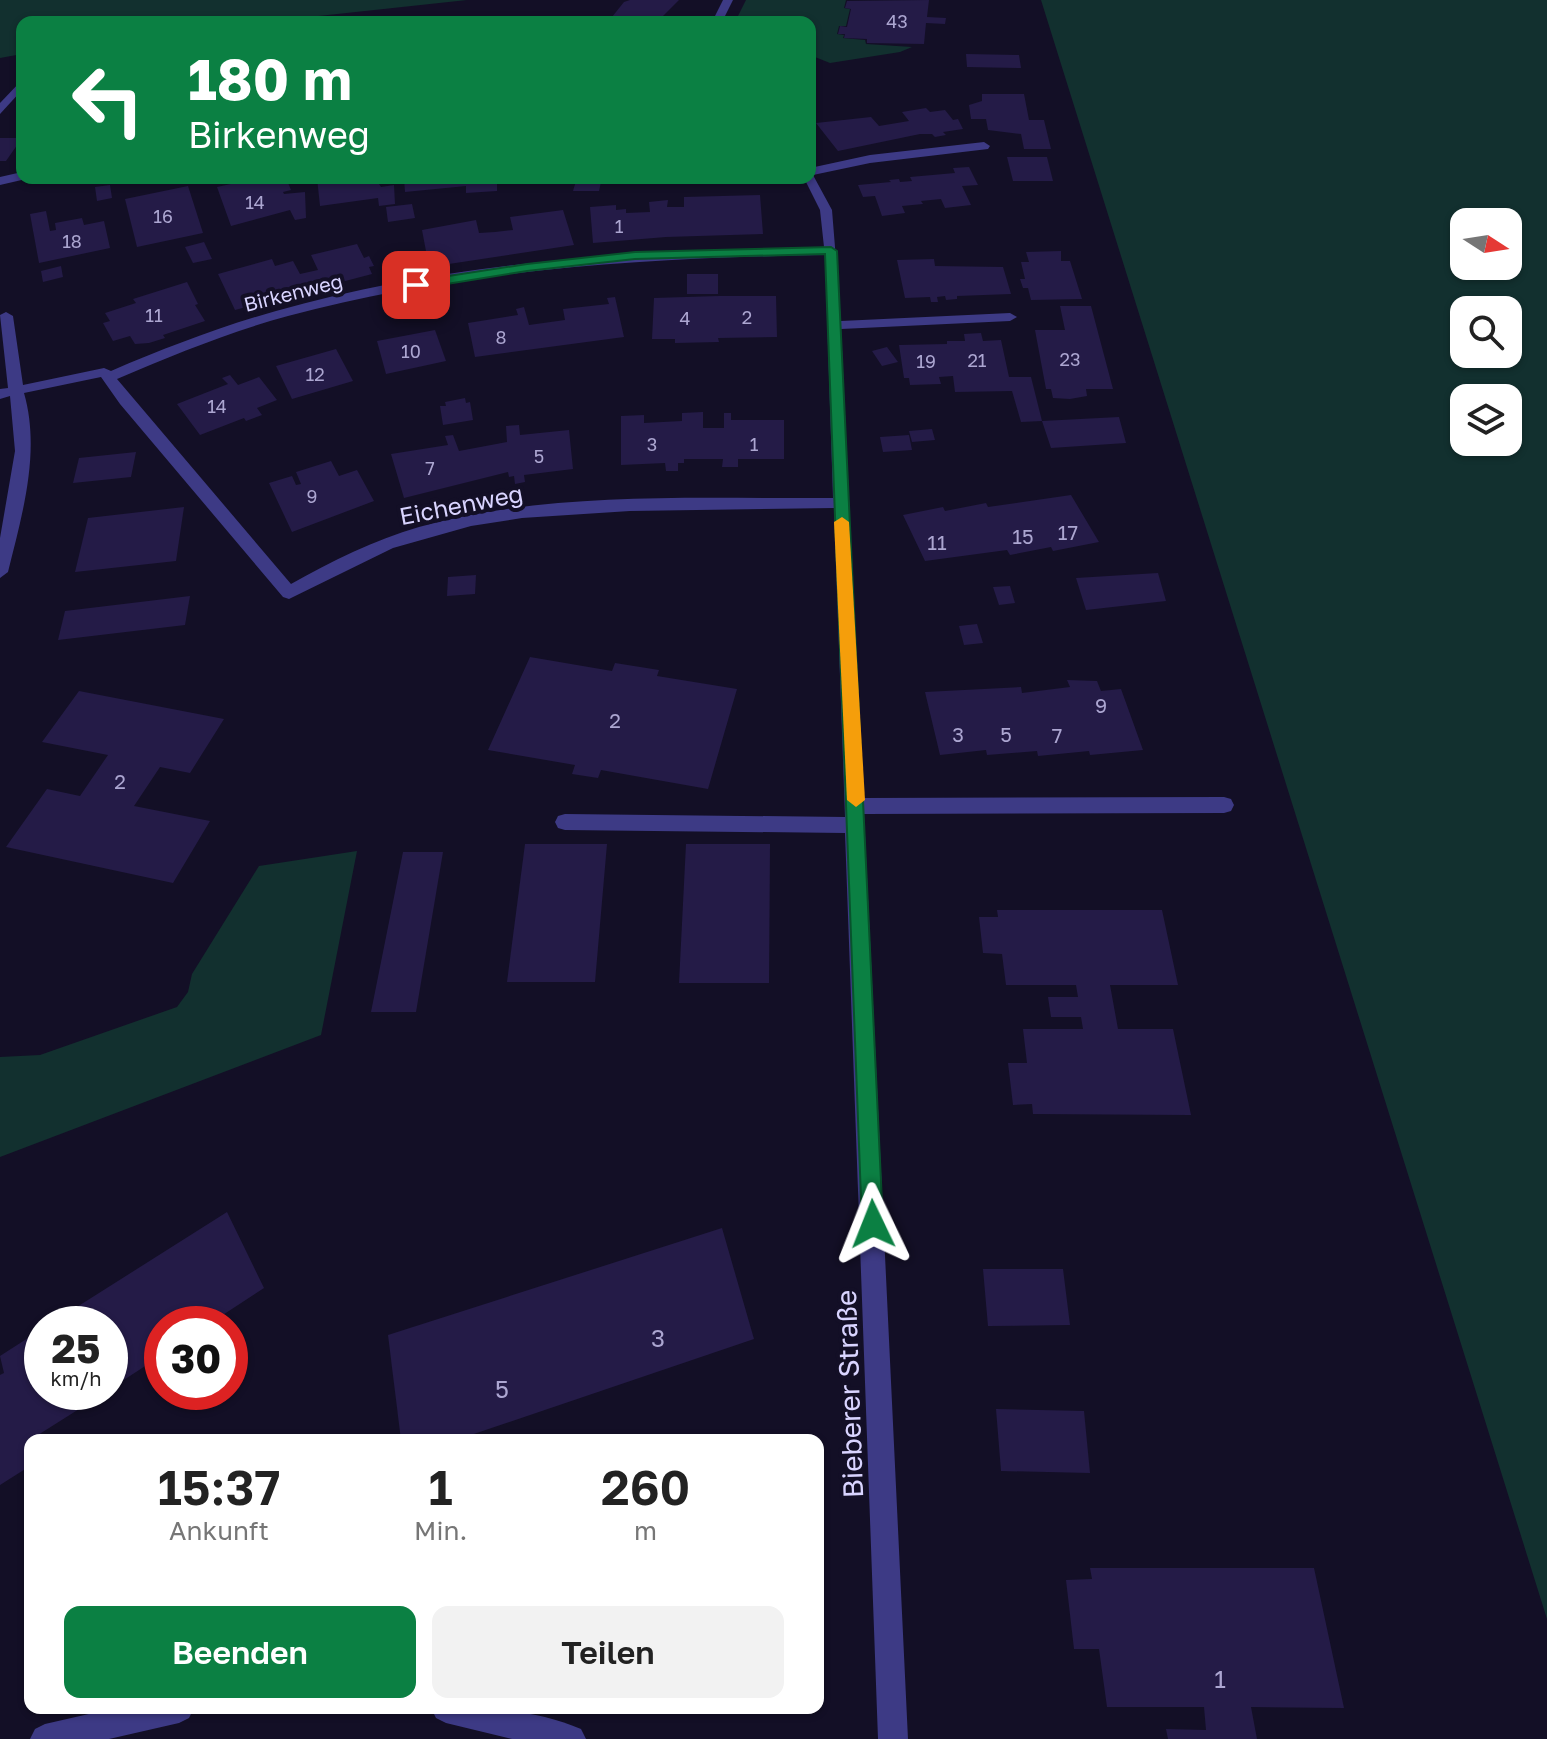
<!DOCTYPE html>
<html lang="de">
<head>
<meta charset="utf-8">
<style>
	:root { --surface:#fff; --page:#f2f2f2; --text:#222; --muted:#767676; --accent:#0b8043 }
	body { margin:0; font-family:"Golos Text",sans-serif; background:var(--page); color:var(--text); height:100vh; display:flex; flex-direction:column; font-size:30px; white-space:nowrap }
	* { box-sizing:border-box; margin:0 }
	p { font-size:26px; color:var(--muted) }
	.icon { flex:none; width:44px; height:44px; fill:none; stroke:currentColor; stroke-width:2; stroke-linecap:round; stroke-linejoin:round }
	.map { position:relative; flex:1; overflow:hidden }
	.details { position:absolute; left:24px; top:1434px; width:800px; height:280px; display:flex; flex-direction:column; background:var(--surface); border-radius:16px; box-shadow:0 2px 6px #0004 }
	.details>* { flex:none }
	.guide { position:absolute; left:16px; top:16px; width:800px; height:168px; border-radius:16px; box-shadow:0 2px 6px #0004; background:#0b8043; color:#fff; overflow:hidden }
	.needle { width:52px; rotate:102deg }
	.buttons { position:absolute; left:1450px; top:208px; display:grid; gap:16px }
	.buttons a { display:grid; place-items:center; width:72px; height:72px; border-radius:16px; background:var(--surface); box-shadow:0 2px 6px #0004; font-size:40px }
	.speed { position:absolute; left:24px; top:1306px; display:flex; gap:16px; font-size:40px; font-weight:700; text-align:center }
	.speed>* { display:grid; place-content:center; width:104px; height:104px; border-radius:50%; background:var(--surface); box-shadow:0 2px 6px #0004; line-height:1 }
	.speed small { font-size:20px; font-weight:400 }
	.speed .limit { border:12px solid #d22; background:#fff; color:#111 }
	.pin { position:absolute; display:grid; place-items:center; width:68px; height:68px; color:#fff; margin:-34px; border-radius:16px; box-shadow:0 4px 12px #0006 }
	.me { position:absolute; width:88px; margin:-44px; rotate:358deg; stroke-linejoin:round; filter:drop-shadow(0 0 6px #0008) }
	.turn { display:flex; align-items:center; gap:28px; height:168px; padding:0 40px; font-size:36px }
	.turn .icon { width:104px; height:104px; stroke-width:2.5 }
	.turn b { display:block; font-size:56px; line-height:68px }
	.eta { display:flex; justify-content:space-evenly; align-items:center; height:136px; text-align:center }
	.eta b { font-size:48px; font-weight:600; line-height:56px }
	.button { display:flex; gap:16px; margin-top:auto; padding:16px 40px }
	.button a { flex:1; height:92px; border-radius:16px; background:var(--accent); color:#fff; font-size:32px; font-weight:600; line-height:92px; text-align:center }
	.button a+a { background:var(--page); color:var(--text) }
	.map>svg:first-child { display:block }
	.green { fill:#12302f; fill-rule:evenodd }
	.building { fill:#241b47 }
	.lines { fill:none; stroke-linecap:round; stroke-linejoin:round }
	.minor { fill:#3d3a85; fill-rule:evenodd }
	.route { fill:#0b8043; stroke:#07532c; stroke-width:2 }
	.slow { fill:#f59e0b }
	.labels { text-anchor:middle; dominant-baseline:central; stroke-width:8; stroke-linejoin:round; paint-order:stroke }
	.far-number-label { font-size:18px; fill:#aca6d1 }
	.far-street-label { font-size:20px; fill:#d9d4ff; stroke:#130f26 }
	.number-label { font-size:20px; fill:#aca6d1 }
	.street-label { font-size:24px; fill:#d9d4ff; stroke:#130f26 }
	.near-number-label { font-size:24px; fill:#aca6d1 }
	.near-street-label { font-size:28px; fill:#d9d4ff; stroke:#130f26 }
</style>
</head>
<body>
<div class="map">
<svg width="1547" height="1739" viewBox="0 0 1547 1739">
	<rect width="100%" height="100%" fill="#130f26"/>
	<g class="green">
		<path d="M0,0H467L263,22H22V54L0,58Z"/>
		<path d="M746,0H850H846L844,8L850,9L846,26H839L837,34L844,35L843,38L865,40L866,44L912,47L900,52L830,63L810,55V22H735Z"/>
		<path d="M1041,0H1547V1619ZM1508,222V266H1464V222ZM1508,310V354H1464V310ZM1508,398V442H1464V398Z"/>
		<path d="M357,851L321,1035L0,1157V1057L40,1055L177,1007L188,992L192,974L259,866Z"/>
	</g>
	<g class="building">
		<path d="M630,0H679L657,22H608L624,2Z"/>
		<path d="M929,0L927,17L946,18L945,24L926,23L924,44L867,43V39L844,38L845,34H838L840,26L847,27L851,9L845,8L847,1Z"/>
		<path d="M966,54L1019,55L1021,68L967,67Z"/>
		<path d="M982,94H1024L1029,120H1044L1051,149H1024L1021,134L988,130L986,119H971L969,105L982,101Z"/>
		<path d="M926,108L930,112L945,110L953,120L958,119L963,129L943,132L946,135L935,137L932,134H920L838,151L816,123L871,117L879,126L909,121L902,112Z"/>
		<path d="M0,138H22L6,161H0Z"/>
		<path d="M1007,157H1047L1053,181H1013Z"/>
		<path d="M969,167L978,185L962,186L971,205L945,208L941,199L921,201L923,204L902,206L905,213L882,216L875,196L863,197L858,185L891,182L889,180L899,179L900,182L912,181L910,177L955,173L953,168Z"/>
		<path d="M258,178H286L291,190L283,192L284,194L305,192L306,218L295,220L290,210L231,226L217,187Z"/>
		<path d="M317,178H375L381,187L394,185L395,204L379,206L378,198L320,206Z"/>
		<path d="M404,178H543V182L497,184V191L466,193V186L405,192Z"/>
		<path d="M576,181L601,182L599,191H573Z"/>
		<path d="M110,185L112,198L97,201L95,187Z"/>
		<path d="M188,186L203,233L137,247L125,199Z"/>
		<path d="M760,195L763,234L666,237L593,243L590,207L616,205V210L626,209V213L650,212L649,202L668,200L667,207H684V197Z"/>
		<path d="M412,204L415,218L388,222L386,207Z"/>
		<path d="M563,210L574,245L429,267L422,230L476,220L479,233L495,232L513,230L510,217Z"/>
		<path d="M46,211L50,231L56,230L55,223L82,218L84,225L104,221L110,248L39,263L30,214Z"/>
		<path d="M204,242L212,259L193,263L185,247Z"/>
		<path d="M357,244L364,258L369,256L374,266L369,267L372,274L235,310L218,274L272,259L275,266L293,261L300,274L318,270L311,255Z"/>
		<path d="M1061,251V261H1070L1082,299L1031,300L1028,288H1023L1020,279H1025L1021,262H1029L1026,252Z"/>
		<path d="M934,259L935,266L1003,267L1011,294L957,296V299L946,300L945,296L937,297L938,302H931L930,297L905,298L897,260Z"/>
		<path d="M61,266L63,277L43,282L41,271Z"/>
		<rect x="687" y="274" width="31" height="20"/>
		<path d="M187,282L198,304L195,305L205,321L163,335L165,338L149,343L135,344L130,336L113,341L103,323L110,321L105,313L136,303L133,299Z"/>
		<path d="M719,296H776L777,337L718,338L719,342L675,343V339H652L654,298Z"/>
		<path d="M615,297L624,337L475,357L468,323L518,315L516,309L524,307L529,325L565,320L563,309L609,304L607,298Z"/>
		<path d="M1060,306H1091L1113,389H1086L1087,396L1070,399L1053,398L1051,389H1046L1035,330H1065Z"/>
		<path d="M435,330L446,361L386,374L377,341Z"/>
		<path d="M981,333L983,341L1001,340L1009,377H1031L1042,421L1119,417L1126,443L1051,448L1042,421L1021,422L1012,391L955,392L953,376L939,377L941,384L910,385L909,378H904L899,345L947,344V341H965L964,334Z"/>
		<path d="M887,347L898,362L882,366L872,351Z"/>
		<path d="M336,349L353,381L292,399L276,366Z"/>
		<path d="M230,375L238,385L259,377L277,400L257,408L262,415L246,421L244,418L200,435L177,404L228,384L222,378Z"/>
		<path d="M465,398L466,403L470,402L473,420L443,425L440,406H446L445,402Z"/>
		<path d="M703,412V428H724V413H731V420H784V459H738V467H722L723,459H684V463H678V471H666L665,463L621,465V416L644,415V423L682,421V413Z"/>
		<path d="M519,425L520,435L569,430L573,469L524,475L525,482L515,484L514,476L509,477L508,472L404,498L391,454L448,445L445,436L453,435L459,451L507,442L506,426Z"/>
		<path d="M932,429L935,440L912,442L909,431Z"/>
		<path d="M909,435L912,450L883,452L880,437Z"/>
		<path d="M136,452L131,477L73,483L79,458Z"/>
		<path d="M331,461L339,476L357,470L374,501L292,532L269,483L292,476L296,485L301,484L296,472Z"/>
		<path d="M1071,495L1099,542L1053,551L1051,547L1010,555L1007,550L925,561L903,515L943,507L945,511L986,503L988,507Z"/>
		<path d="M184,507L176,561L75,572L88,518Z"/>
		<path d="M1158,573L1166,601L1086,610L1076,578Z"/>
		<path d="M476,575L475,594L447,596L448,577Z"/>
		<path d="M1010,586L1015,603L999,605L993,587Z"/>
		<path d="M190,596L185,625L58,640L65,611Z"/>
		<path d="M977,624L983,643L964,645L959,626Z"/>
		<path d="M530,657L612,671L615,663L659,670L657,676L737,689L708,789L601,770L598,778L572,774L575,765L488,750Z"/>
		<path d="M1067,680L1097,681L1101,691L1121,689L1143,750L1090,755L1089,751L1038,756L1037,751L987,755L986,750L940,755L925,692L1021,687L1022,693L1070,687Z"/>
		<path d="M79,691L224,719L190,773L160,767L134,806L210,821L173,883L6,847L47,789L80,796L108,755L42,742Z"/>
		<path d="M525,844H607L595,982H507Z"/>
		<path d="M686,844H770L769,983H679Z"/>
		<path d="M403,852H443L416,1012H371Z"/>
		<path d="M997,910H1162L1178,985H1110L1118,1029H1173L1191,1115L1033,1114L1032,1104L1013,1105L1008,1063H1027L1023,1029H1083L1081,1017H1051L1048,997H1078L1076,985H1006L1002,954L983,953L979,917H998Z"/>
		<path d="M227,1212L264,1288L209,1324H162V1355L110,1389V1324H50Z"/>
		<path d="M722,1228L754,1339L456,1440H401L388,1335Z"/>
		<path d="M983,1269H1063L1070,1325L988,1326Z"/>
		<path d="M42,1329V1392H106L30,1440V1466L0,1485V1375L4,1373L0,1356Z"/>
		<path d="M996,1409L1084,1411L1090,1473L1001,1471Z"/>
		<path d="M1090,1568H1314L1344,1708L1251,1707L1257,1739H1168L1166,1729L1206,1730L1204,1707H1107L1099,1649H1074L1066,1580L1092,1579Z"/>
	</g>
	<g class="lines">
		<g class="minor">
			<path d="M723,0H733L722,22H712Z"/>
			<path d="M22,80V90L0,114V103Z"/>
			<path d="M984,142L990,146L988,149L870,163L813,175L832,210L841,321L1010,313L1017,317L1010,321L841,329L863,798L1224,797L1231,799L1234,805L1231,811L1224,813L864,814L908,1739H878L845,833L565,830L558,828L555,822L558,816L565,814L845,817L834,508L630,511L522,518L471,526L393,548L289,599L283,597L120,404L101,377L24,393C41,452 22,515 8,572L0,578V538L15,451L10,396L0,399V389L8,388L0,315L6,312L13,316L23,385L104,368L111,371C165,348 219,327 276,311C454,260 640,251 824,247L820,210L804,178H810V168L870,155ZM825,255L833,498C696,499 553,490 419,527C374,540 332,561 291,584L117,379C173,355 229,332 288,316C463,269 644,258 825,255Z"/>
			<path d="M22,172V178L26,179L0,185V177Z"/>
			<path d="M115,1708H194L189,1718L179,1723L109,1739H30L35,1729L45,1724Z"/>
			<path d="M431,1708C483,1708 533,1708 581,1729L586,1739H512L446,1723L436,1718Z"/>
		</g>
	</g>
	<path class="route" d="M831,247L837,251L883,1224L880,1232L873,1235L865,1232L862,1224L825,254L635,259L527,271L416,289L410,285L416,281L527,264L635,252Z"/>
	<path class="slow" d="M842,517L849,522L865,800L856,807L847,800L834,522Z"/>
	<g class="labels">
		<g class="far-number-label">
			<text x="897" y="21">43</text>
			<text x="255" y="202">14</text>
			<text x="163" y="216">16</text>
			<text x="619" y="226">1</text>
			<text x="72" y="241">18</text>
			<text x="154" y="315">11</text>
			<text x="747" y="317">2</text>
			<text x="685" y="318">4</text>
			<text x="501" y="337">8</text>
			<text x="411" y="351">10</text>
			<text x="1070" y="359">23</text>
			<text x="977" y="360">21</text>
			<text x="926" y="361">19</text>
			<text x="315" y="374">12</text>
			<text x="217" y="406">14</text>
			<text x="652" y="444">3</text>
			<text x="754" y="444">1</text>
			<text x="539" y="456">5</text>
			<text x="430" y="468">7</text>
			<text x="312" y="496">9</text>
		</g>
		<g class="far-street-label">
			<text transform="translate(293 292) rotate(-14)">Birkenweg</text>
		</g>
		<g class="number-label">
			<text x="1068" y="532">17</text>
			<text x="1023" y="536">15</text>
			<text x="937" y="542">11</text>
			<text x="1101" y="705">9</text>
			<text x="615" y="720">2</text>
			<text x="958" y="734">3</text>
			<text x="1006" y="734">5</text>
			<text x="1057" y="735">7</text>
			<text x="120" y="781">2</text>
		</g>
		<g class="street-label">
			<text transform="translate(461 504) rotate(-11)">Eichenweg</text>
		</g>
		<g class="near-number-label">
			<text x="658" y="1337">3</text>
			<text x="502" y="1388">5</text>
			<text x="1220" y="1678">1</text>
		</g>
		<g class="near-street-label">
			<text transform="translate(849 1394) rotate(-92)">Bieberer Straße</text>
		</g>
	</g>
</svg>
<div class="buttons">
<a><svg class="needle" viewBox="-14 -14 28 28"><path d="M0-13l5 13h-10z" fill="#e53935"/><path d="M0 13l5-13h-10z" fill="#767676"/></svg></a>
<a><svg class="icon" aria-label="search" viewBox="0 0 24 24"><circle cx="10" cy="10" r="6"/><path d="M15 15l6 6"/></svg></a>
<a><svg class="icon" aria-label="layers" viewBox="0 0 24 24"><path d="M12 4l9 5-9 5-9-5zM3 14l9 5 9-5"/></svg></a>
</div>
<div class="speed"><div>25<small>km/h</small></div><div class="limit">30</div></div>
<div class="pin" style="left:416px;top:285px;background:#d93025"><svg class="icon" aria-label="arrive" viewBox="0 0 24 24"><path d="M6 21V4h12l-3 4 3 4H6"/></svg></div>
<svg class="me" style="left:873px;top:1224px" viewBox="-20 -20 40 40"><path d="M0-17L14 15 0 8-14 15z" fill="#0b8043" stroke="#fff" stroke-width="4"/></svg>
<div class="guide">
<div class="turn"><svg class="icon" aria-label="left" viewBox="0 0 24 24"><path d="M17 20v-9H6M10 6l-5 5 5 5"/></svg><div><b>180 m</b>Birkenweg</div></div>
</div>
<section class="details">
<div class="eta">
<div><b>15:37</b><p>Ankunft</p></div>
<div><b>1</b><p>Min.</p></div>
<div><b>260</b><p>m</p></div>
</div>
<div class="button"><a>Beenden</a><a>Teilen</a></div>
</section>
</div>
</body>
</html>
